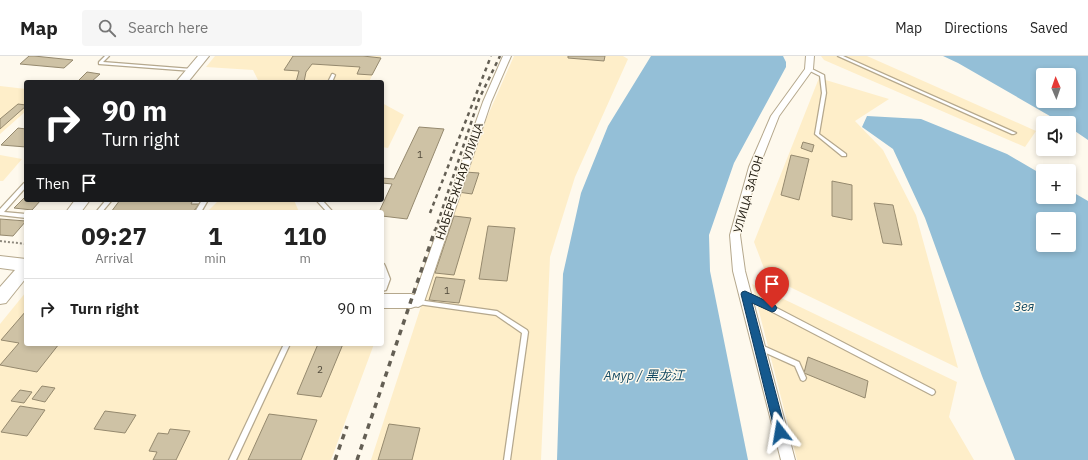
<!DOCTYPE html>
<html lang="en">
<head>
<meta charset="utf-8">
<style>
	:root { --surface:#fff; --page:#f6f6f6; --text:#222; --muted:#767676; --line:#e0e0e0 }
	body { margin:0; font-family:"IBM Plex Sans","Noto Sans SC",sans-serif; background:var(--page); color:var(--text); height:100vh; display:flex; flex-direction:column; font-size:15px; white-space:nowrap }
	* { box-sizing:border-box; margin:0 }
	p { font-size:13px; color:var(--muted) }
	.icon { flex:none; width:22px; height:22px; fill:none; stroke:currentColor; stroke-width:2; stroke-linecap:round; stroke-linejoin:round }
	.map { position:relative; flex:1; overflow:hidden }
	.details { position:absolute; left:24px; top:154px; width:360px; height:136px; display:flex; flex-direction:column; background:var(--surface); border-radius:4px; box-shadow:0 2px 6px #0003 }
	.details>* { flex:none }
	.banner { position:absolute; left:24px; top:24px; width:360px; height:122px; border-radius:4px; box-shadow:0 2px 6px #0003; background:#202124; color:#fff; overflow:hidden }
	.needle { width:26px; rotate:358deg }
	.buttons { position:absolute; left:1036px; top:12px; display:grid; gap:8px }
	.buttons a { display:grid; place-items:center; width:40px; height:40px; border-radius:4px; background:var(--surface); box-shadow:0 2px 6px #0003; font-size:20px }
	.pin { position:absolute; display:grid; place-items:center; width:34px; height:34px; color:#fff; margin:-41px -17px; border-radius:50% 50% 50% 0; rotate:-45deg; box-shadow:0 0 4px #0007 }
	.pin .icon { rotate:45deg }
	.me { position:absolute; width:44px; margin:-22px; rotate:346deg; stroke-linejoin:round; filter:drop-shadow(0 0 3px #0008) }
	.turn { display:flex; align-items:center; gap:14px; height:84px; padding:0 12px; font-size:18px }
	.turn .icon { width:52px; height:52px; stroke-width:2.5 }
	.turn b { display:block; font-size:28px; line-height:34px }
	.then { display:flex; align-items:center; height:38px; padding:0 12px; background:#0003; gap:8px; font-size:15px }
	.eta { display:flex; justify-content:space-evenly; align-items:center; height:68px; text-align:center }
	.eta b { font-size:24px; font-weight:700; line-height:28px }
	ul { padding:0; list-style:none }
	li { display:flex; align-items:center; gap:12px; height:60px; padding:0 12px; border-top:1px solid var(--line) }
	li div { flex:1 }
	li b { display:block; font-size:15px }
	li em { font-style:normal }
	header { display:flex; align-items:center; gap:24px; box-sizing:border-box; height:56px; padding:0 20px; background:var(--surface); border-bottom:1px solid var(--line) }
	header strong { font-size:19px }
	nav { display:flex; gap:22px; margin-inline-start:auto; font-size:14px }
	.search { width:280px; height:36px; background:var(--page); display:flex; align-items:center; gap:10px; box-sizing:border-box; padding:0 14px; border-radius:4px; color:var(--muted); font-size:15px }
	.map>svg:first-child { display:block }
	.built { fill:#feeec9 }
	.water { fill:#94bfd7; fill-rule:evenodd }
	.building { fill:#cec2a5; stroke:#95896e }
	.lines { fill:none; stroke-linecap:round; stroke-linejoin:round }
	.lane-casing { stroke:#b5a88d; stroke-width:2.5 }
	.street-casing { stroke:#b5a88d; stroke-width:2 }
	.secondary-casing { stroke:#b5a88d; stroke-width:2 }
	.path { stroke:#8d887d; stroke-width:2; stroke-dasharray:2 2; stroke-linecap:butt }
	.lane { fill:#fff; fill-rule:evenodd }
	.street { fill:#fff; fill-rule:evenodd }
	.secondary { fill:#fff; fill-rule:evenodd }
	.rail-far1 { stroke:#645f54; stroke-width:2.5; stroke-dasharray:4 4; stroke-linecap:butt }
	.rail { stroke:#645f54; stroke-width:3.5; stroke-dasharray:5.5 5.5; stroke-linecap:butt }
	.route { fill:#15598e; stroke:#0e3a5c }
	.labels { text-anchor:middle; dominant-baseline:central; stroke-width:3; stroke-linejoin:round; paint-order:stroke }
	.number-label { font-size:10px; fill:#514a3b }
	.street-label { font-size:12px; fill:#272218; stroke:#fef9ed }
	.water-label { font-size:13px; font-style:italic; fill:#154b64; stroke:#fef9ed }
</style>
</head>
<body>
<header>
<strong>Map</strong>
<div class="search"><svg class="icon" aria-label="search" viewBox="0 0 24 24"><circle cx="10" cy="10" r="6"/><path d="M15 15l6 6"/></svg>Search here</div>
<nav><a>Map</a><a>Directions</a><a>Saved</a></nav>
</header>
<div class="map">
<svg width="1088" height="404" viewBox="0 0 1088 404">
	<rect width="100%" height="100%" fill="#fef9ed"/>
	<g class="built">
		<path d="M215,0H381L369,26H259L253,14L206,11Z"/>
		<path d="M514,0H623L628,3L575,121L550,201L541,404H371L470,100Z"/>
		<path d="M821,0H867L1036,75L1025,91L824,4Z"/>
		<path d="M819,22L889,43L855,65L883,94L916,159L958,312L767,220L754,186Z"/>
		<path d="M0,30L26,33V55L0,78Z"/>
		<path d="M382,47L404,59L388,92L382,91Z"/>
		<path d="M0,99L22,103L3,125H0Z"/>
		<path d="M219,144H294L299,156H207Z"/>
		<path d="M752,228L957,326L949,361L974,404H797Z"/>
		<path d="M26,236V288H374L331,404H0V268Z"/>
	</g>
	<g class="water">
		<path d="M651,0H783L786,6V11L734,107L709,179L710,215L748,404H557L563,218L581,137L608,70Z"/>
		<path d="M943,0H1088V84L1069,71V67H1062L958,7ZM1043,19H1069V45H1043Z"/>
		<path d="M867,60L921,63L1007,98L1043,119V141H1069V134L1088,145V404H1015L982,320L925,162L893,93L862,71ZM1043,163H1069V189H1043Z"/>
	</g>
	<g class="building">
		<path d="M29,0H34L73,4L64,12L20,8Z"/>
		<path d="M293,0H363L381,2L372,19L357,18L360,11L312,8L306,16L304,26H296L299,15L284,14Z"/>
		<path d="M568,0H605L604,5L568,2Z"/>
		<path d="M87,16L100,18L91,26H77Z"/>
		<path d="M18,48L26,49V50L0,73V63Z"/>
		<path d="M419,71L444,73L407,163L382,160V156H379L392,128L382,127V122L394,123Z"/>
		<path d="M18,72L26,73V91L1,89Z"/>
		<path d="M803,86L814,89L812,96L801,92Z"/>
		<path d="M791,99L809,103L799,144L781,139Z"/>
		<path d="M465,116L479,117L472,138L458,136Z"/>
		<path d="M832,125L852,129V164L832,160Z"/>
		<path d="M26,140V144H41L32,154L14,152Z"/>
		<path d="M120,144H193L191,148H199L193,156H111Z"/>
		<path d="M874,147L893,149L902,189L883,187Z"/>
		<path d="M454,160L471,162L454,219L435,217Z"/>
		<path d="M0,163L26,165L13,180L0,179Z"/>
		<path d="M488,170L515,172L507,225L479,223Z"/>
		<path d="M436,221L465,224L459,247L429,244Z"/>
		<path d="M26,255V288H59L37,316L0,309L19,287L1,284Z"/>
		<path d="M318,288H343L321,341L297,338Z"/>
		<path d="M808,301L868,325L865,342L804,317Z"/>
		<path d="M42,330L55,332L45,346L32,343Z"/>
		<path d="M20,334L32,336L24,347L11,345Z"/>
		<path d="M20,350L45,354L27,380L1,376Z"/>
		<path d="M105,355L136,359L125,377L94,373Z"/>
		<path d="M269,358L317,364L301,404H248Z"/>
		<path d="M389,368L420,372L412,404H378Z"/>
		<path d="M170,373L190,375L176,404H153L157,396L149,395L158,377L168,378Z"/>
	</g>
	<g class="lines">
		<defs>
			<g id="lane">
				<path d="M105,0H109L103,6L192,13L194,14L192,15L99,8V6Z"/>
				<path d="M838,0H843L1016,77L1014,78H1012Z"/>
				<path d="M808,12H810L824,19L826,37L819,78L846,98V100H842L815,78L822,37L820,20L808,14Z"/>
				<path d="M332,18H333L335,19L332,26H328Z"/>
				<path d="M26,126V131L4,156L26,158V162L0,159V153L24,127Z"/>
				<path d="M106,144H112L102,156H96Z"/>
				<path d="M202,144H208L201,156H195Z"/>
				<path d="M316,144H322L333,156H327Z"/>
				<path d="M382,208H384L385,210L390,223L386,234L382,235C382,231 384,225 384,222C383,217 382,213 382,208Z"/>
				<path d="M744,237H748L934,334L935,336L934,338L932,339L930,338L744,241L743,239Z"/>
				<path d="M416,244H418L497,255L527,274L528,276L510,404H504L522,277L496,259L418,248H416L415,246Z"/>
				<path d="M284,288H290L236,404H229Z"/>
				<path d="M759,288L799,306L806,322L805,324L803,325L801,324L795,310L757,293L756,291L757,289Z"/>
			</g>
			<g id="street">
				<path d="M503,0H511L491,46L424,246L422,249L418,251L407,248L405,245L407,242L414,241L483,46Z"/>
				<path d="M806,0H814L813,13L779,60L759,111L740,179L745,215L795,404H781L733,215L730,179L749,111L771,60L805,13Z"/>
			</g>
			<g id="secondary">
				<path d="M198,0H209L188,26H176Z"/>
				<path d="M75,144H90L81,156H66Z"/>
				<path d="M0,200L26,203V222L6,247L0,248V231L15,214L0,212Z"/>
				<path d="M382,238H411L417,240L419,245L417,250L411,252H382Z"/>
			</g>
		</defs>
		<use href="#lane" class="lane-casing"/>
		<use href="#street" class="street-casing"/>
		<use href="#secondary" class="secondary-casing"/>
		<path class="path" d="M0,185L26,188"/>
		<use href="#lane" class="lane"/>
		<use href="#street" class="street"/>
		<use href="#secondary" class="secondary"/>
		<g class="rail-far1">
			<path d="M430,157L491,0"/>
			<path d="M435,175L479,43L500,0"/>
		</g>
		<g class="rail">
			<path d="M335,404L347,370"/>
			<path d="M357,404L435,174"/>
		</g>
	</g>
	<path class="route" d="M745,235L775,249L777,252L775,255L772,256L752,247L786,376L784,380L780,381L776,380L775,376L741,238L742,236Z"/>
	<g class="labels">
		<g class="number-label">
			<text x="420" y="98">1</text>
			<text x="447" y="234">1</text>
			<text x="320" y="313">2</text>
		</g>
		<g class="street-label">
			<text transform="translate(459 125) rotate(-71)">НАБЕРЕЖНАЯ УЛИЦА</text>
			<text transform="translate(748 138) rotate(-74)">УЛИЦА ЗАТОН</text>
		</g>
		<g class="water-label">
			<text x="1024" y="250">Зея</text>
			<text x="644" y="319">Амур / 黑龙江</text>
		</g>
	</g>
</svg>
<div class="buttons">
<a><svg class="needle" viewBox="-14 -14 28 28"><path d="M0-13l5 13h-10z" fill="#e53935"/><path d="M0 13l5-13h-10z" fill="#767676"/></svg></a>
<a><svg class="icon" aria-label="sound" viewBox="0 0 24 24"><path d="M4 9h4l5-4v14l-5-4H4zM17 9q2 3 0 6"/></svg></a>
<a>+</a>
<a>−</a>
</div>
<div class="pin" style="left:772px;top:252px;background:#d93025"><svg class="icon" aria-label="arrive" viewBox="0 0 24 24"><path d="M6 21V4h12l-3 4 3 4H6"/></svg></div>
<svg class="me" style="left:780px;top:376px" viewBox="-20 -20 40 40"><path d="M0-17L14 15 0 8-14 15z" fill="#15598e" stroke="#fff" stroke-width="4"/></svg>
<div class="banner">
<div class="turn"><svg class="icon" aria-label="right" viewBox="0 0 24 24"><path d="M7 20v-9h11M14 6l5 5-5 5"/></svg><div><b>90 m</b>Turn right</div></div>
<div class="then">Then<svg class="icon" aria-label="arrive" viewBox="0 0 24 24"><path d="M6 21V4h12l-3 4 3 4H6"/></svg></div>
</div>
<section class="details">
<div class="eta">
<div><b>09:27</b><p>Arrival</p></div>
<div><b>1</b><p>min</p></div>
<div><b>110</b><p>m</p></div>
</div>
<ul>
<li><svg class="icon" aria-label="right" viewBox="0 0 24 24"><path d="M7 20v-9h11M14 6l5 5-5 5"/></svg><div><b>Turn right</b></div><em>90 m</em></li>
</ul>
</section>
</div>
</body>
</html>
